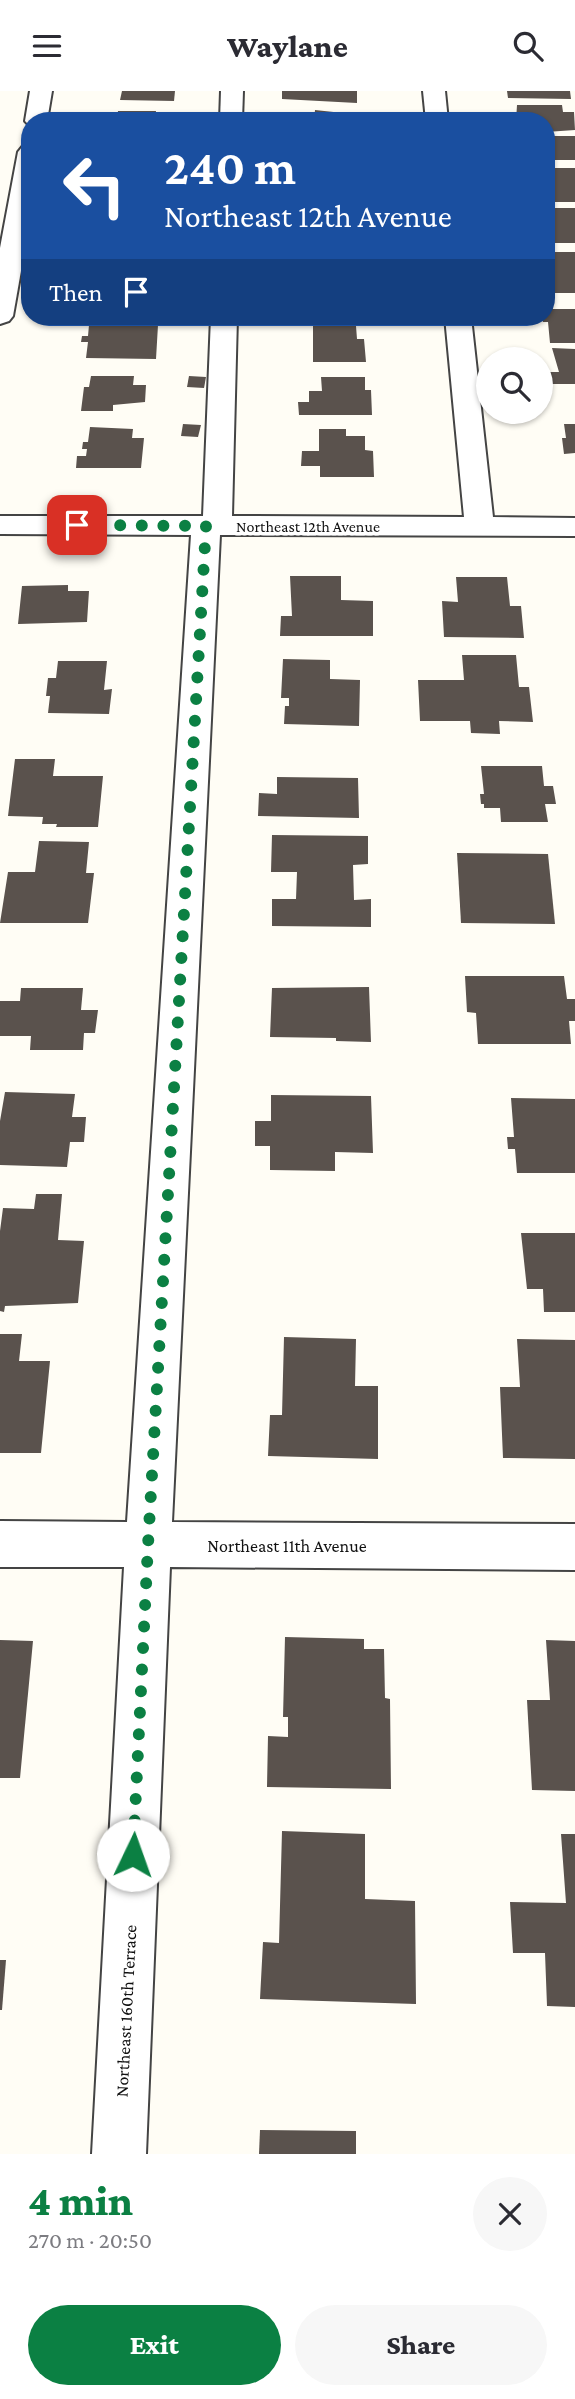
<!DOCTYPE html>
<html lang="en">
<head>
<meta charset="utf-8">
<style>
	:root { --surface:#fff; --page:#f7f7f7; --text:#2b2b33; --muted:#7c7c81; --accent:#0b8043 }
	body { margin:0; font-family:"Crimson Pro",serif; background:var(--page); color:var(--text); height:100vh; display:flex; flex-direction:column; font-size:26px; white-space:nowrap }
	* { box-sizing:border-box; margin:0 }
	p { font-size:23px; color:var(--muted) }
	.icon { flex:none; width:38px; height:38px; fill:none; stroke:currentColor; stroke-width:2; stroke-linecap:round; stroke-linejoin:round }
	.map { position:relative; height:2063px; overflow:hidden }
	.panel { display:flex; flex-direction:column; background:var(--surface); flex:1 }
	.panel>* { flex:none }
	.guide { position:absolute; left:21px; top:21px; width:534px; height:214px; border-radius:28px; box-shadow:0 2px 5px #0004; background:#1a4fa0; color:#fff; overflow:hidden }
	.controls { position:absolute; left:476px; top:256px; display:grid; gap:14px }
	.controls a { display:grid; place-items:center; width:77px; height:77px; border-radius:50%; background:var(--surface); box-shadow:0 2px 5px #0004; font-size:35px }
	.pin { position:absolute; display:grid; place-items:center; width:60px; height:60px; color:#fff; margin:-30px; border-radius:14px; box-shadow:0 4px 10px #0006 }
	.me { position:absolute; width:77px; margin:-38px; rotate:3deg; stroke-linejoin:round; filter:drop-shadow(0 0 5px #0008) }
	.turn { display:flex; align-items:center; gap:24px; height:147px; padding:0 28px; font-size:32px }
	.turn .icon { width:91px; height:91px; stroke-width:2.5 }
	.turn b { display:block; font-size:49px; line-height:60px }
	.then { display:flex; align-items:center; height:66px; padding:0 28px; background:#0003; gap:14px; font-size:26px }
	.round { display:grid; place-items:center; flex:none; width:74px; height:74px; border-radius:37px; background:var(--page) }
	.overview { display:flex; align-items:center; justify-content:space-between; height:119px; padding:0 28px }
	h1 { font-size:42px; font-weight:800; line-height:52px; color:var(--accent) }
	.cta { display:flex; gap:14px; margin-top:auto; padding:14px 28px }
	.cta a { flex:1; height:80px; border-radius:42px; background:var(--accent); color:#fff; font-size:28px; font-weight:800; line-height:80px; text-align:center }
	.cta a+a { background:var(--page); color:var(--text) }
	header { display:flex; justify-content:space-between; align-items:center; height:91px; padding:0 28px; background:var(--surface); font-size:32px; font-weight:800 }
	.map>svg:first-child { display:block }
	.building { fill:#5a524d }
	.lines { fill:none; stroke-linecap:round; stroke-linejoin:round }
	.minor-casing { stroke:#444; stroke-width:4 }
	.minor { fill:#fff; fill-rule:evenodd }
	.route { stroke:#0b8043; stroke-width:12; stroke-dasharray:0 21.6 }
	.labels { text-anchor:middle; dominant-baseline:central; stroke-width:7; stroke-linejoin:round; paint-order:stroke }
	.far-street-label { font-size:16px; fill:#111; stroke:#fff }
	.street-label { font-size:18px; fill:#111; stroke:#fff }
</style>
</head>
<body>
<header><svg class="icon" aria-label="menu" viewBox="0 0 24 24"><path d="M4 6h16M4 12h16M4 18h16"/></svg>Waylane<svg class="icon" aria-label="search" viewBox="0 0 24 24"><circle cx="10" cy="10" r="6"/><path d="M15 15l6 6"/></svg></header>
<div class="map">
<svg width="575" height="2063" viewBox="0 0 575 2063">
	<rect width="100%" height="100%" fill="#fffdf5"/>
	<g class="building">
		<path d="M122,0H175L174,10L120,9Z"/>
		<path d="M282,0H357V12L282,8Z"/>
		<path d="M507,0H570L571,8L508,7Z"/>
		<path d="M517,14H562L563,21H574L575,39L546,41V30H516Z"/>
		<path d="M315,19L352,23V30H314Z"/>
		<path d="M118,20H156L155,30H117Z"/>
		<rect x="546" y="45" width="29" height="24"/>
		<path d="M546,77H575V111H546V100H548Z"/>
		<path d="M546,117H575V152H546V142H551L549,131H546Z"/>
		<rect x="546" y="161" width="29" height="41"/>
		<path d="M546,218H575V252H550L548,231H543L542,226H546Z"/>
		<path d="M89,234H158L156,268L86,267L88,251H81L82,245H88Z"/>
		<path d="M313,235H356L357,248H364L366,271H313Z"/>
		<path d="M552,257L575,258V293H552L550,281H559Z"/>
		<path d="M91,285H134L133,294H146L145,311L113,314V320H81L84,296H89Z"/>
		<path d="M189,285L206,286L204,297L187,296Z"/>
		<path d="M321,286H365V299H371L372,324H299L298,311H309V300H322Z"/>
		<path d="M183,333L201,334L198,346L181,345Z"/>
		<path d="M564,333H575V362L564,363L562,347H566Z"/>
		<path d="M90,336L133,338L132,347H144L141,377H76L77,365H86L87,358H82L83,351H88Z"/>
		<path d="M319,338H346V345H365V359L373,360L374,386H320V375H301L302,360H319Z"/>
		<path d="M290,485H341V509L373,510V545H280L281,525H292Z"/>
		<path d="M456,486H507L510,515H521L524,547L444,546L442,510L458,511Z"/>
		<path d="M68,494V500H89L87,531L18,533L22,495Z"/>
		<path d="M462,564H516L519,596H529L533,631L499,630L500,643L471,642L470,630H420L418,589H464Z"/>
		<path d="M283,568L330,569V588L360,589L359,635L284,633L285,615H289V607H281Z"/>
		<path d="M58,570H107L104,599L112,598L109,623L48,622L50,605H46L48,587H56Z"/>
		<path d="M15,668H55L53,685H103L98,736H56L57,733H42L43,726L8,725Z"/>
		<path d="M481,675H542L544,695H553L556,713H545L548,731H501L500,717H484V713H481L480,703H484Z"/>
		<path d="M277,686L358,687L359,727L258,725L259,702L277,703Z"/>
		<path d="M272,744L368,745V773L353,774L354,809L371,808V836L272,835V808H296L297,781H271Z"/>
		<path d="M39,750L89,751L86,782H94L88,832H0L8,781H35Z"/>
		<path d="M457,762L548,763L555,833L461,832Z"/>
		<path d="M465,885H564L567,908H575V930H569L571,953H478L476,922L467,921Z"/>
		<path d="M369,896L371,951L336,950V947L270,946L272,897Z"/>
		<path d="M21,897H83L81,919H98L95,942H84L83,959H30L31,945H0V910H20Z"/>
		<path d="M5,1001L75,1003L72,1026H86L84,1051H70L67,1076L0,1074V1030Z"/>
		<path d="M271,1004L371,1005L373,1062L335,1061V1080L270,1079V1055H255V1030H271Z"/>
		<path d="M511,1007L575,1008V1082H517L515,1058H508L507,1046H514Z"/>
		<path d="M36,1103H62L58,1149L84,1150L78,1212L5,1215L4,1221L0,1220V1140L3,1117L34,1118Z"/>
		<path d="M521,1142H575V1221H544L543,1198H527Z"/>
		<path d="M0,1243H22L19,1270H50L41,1362H0Z"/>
		<path d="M284,1246L356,1248L355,1295H378V1368L268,1365L270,1324H282Z"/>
		<path d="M517,1248L575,1249V1368L503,1367L500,1296H520Z"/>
		<path d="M285,1546L364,1548V1558H384L385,1607L390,1608L391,1698L267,1696L268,1645L288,1646V1626H283Z"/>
		<path d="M0,1549L33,1550L20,1687H0Z"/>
		<path d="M546,1549L575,1550V1700L532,1699L527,1609H550Z"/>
		<path d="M282,1740L365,1743V1808L415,1810L416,1913L260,1908L263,1851L279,1852Z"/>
		<path d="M561,1743H575V1916L547,1915L545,1862H513L510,1811L566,1812Z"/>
		<path d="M0,1869H6L2,1919H0Z"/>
		<path d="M260,2039L356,2040V2063H259Z"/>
	</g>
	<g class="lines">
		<defs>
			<g id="minor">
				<path d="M30,0H52L47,30H30V35L25,30Z"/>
				<path d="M221,0H243L242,30H220Z"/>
				<path d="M423,0H445L448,30H426Z"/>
				<path d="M30,54V129L13,225L9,230L0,233V157L18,61L22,56Z"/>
				<path d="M211,226H237L232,425L464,426L445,226H471L493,426L575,427V445L220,444L172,1431L575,1433V1479L170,1476L146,2063H92L124,1476H0V1430L127,1431L191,444L0,443V425H203Z"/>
			</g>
		</defs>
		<use href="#minor" class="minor-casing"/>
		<use href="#minor" class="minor"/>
	</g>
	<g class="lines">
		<path class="route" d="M77,434L206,435L148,1454L133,1764"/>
	</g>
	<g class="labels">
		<g class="far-street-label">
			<text x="308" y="435">Northeast 12th Avenue</text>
		</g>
		<g class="street-label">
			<text x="287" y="1455">Northeast 11th Avenue</text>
			<text transform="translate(126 1920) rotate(-87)">Northeast 160th Terrace</text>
		</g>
	</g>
</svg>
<div class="controls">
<a><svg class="icon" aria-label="search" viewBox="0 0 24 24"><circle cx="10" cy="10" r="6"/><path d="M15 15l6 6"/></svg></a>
</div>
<div class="pin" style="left:77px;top:434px;background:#d93025"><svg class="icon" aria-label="arrive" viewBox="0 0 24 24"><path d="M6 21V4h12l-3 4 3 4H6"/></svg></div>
<svg class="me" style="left:133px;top:1764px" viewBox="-20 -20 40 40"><circle r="19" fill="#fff"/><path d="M0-13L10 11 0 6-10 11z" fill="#0b8043"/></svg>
<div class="guide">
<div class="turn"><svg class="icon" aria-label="left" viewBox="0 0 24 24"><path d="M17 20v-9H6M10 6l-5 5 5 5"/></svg><div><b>240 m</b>Northeast 12th Avenue</div></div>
<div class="then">Then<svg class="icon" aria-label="arrive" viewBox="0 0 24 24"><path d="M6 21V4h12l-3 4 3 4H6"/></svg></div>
</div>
</div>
<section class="panel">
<div class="overview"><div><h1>4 min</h1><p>270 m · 20:50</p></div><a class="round"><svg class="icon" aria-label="close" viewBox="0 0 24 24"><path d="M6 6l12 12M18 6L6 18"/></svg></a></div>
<div class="cta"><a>Exit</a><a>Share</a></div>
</section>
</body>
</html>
